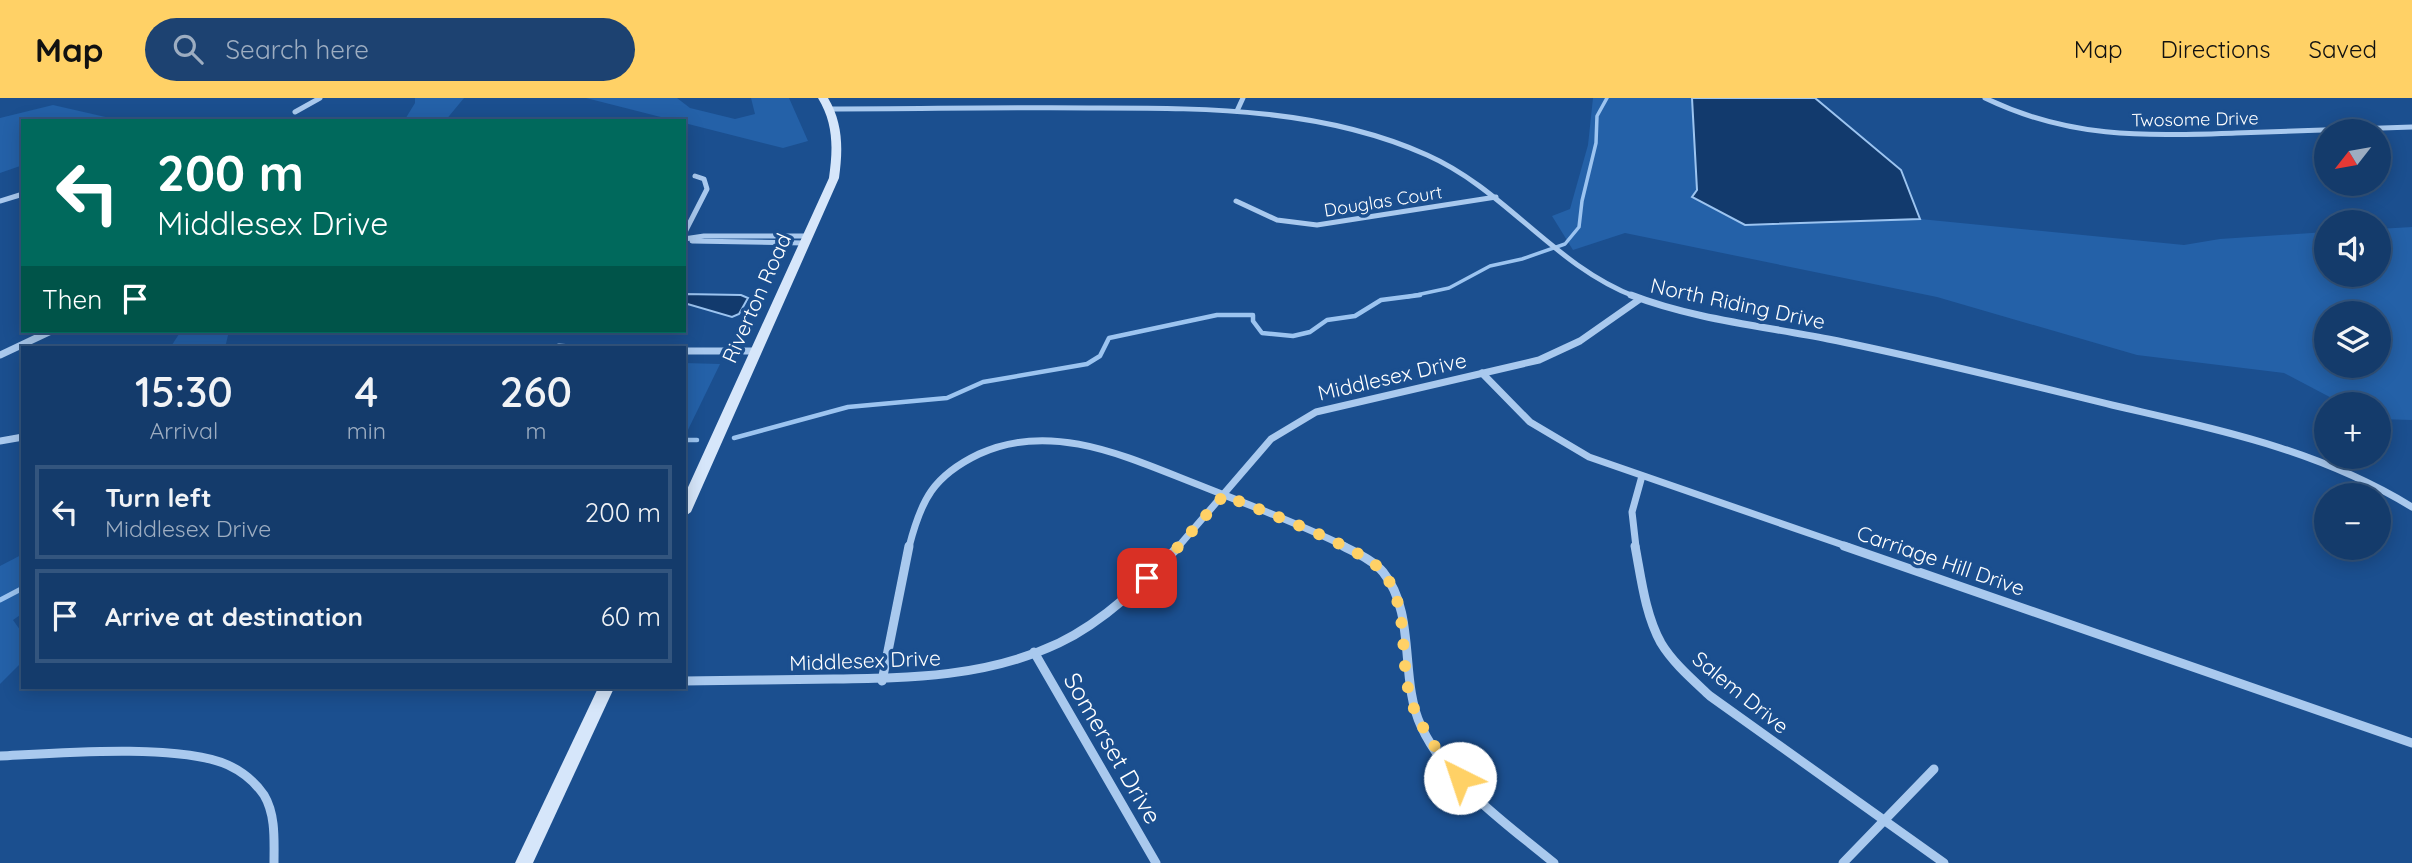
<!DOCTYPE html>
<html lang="en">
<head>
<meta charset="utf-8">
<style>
	:root { --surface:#143b6b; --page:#1d4271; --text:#f1f3f6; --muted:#9dadc1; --line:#33557e; --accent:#ffd166 }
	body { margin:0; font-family:Quicksand,sans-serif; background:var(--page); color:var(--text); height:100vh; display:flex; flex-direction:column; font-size:26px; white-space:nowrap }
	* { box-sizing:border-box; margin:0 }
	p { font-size:23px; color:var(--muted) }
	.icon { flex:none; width:38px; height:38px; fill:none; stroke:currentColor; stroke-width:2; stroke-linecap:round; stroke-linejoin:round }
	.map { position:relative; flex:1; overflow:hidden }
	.drawer { position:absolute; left:21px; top:248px; width:665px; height:343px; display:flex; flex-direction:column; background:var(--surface); border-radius:0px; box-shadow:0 4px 18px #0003,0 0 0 2px var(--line) }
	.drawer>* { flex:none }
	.top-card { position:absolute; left:21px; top:21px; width:665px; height:214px; border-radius:0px; box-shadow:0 4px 18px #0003,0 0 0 2px var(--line); background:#00695c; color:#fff; overflow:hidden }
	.needle { width:46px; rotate:239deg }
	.controls { position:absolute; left:2314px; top:21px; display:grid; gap:14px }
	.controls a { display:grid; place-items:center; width:77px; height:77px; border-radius:50%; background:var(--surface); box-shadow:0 4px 18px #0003,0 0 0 2px var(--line); font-size:35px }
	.pin { position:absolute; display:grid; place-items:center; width:60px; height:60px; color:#fff; margin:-30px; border-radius:14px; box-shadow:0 4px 10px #0006 }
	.me { position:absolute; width:77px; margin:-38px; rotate:319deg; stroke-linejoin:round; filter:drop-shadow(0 0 5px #0008) }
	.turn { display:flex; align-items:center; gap:24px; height:147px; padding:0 21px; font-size:32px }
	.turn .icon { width:91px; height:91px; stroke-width:2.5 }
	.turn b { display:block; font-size:49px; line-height:60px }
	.then { display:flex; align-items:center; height:66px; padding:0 21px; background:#0003; gap:14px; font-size:26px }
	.eta { display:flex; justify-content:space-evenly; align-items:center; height:119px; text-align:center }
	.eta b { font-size:42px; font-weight:600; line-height:49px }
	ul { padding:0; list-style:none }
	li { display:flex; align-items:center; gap:21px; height:94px; margin:0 14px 10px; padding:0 7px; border:4px solid var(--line); border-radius:0px }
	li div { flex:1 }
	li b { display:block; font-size:26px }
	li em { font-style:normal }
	header { display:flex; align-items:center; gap:42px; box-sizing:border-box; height:98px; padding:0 35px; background:var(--accent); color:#111 }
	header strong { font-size:33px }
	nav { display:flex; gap:38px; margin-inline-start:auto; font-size:24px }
	.search { width:490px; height:63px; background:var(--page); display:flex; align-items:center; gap:18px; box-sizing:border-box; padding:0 24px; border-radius:38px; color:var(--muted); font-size:26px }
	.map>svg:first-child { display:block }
	.green { fill:#2461a8; fill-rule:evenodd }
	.water { fill:#123a6d; stroke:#9cc4f0; stroke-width:2 }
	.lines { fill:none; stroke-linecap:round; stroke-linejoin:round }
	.stream-far2 { stroke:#9cc4f0; stroke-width:3.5 }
	.stream-far1 { stroke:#9cc4f0; stroke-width:4.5 }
	.stream { stroke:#9cc4f0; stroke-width:5 }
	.street-far2 { stroke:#a9c9ee; stroke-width:5 }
	.street-far1 { stroke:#a9c9ee; stroke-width:7 }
	.street { stroke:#a9c9ee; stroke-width:9 }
	.secondary { fill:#d6e6fa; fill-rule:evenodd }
	.route { stroke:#ffd166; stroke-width:12; stroke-dasharray:0 21.6 }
	.labels { text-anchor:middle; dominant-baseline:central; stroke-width:7; stroke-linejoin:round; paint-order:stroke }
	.far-street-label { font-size:18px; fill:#fff; stroke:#1b4f8f }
	.street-label { font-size:21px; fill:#fff; stroke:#1b4f8f }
	.near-street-label { font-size:24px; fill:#fff; stroke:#1b4f8f }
</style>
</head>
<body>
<header>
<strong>Map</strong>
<div class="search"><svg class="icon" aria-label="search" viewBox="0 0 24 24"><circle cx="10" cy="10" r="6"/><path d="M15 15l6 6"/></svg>Search here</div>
<nav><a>Map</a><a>Directions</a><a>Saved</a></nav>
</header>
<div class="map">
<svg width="2412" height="765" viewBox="0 0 2412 765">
	<rect width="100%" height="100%" fill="#1b4f8f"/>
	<g class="green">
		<path d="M415,0H464L445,23H404L415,5Z"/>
		<path d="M586,0H677L690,10L735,21L755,16L751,0H789L808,43L783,50Z"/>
		<path d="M1593,0H1692L1697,92L1692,99L1745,127L1920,121L2184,147L2220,141L2326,134V177H2378V131L2412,129V322L2378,321V306H2343L2284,275L2137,257L1937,199L1625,135L1573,152L1552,118L1570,111L1588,47ZM2326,215H2378V268H2326Z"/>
		<path d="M53,7L123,23H23V67L0,75V20Z"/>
		<path d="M181,233H229L225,250H170Z"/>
		<path d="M684,265L720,266L684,340Z"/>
		<path d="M23,456V515L13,522L23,536V563L0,586V468Z"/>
	</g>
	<g class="water">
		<path d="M1692,0H1815L1901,72L1920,121L1745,127L1692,99L1697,92Z"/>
		<path d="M684,196L741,197L748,200L739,216L732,219L684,205Z"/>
	</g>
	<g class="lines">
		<path class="stream-far2" d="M1407,199L1449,190L1490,168L1522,161L1565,146L1579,129L1582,103L1596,45L1597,18L1607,0"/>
		<g class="stream-far1">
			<path d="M734,340L848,309L947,300L983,284L1087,266L1100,258L1109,240L1217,217H1253V223L1262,235L1293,238L1310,234L1327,222L1355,218L1381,202L1420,197"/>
			<path d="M684,342H697"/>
		</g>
		<path class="stream" d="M0,502L23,490"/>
		<g class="street-far2">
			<path d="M1985,0C2070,41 2143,38 2236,35C2294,33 2353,31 2412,29"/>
			<path d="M830,11C920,11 1010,9 1100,10C1211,10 1324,11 1427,57C1506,92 1554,168 1636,199"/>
			<path d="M1237,13L1243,0"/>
			<path d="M295,14L320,0"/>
			<path d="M0,103L23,96"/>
			<path d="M1236,103L1277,122L1317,127L1496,99"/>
			<path d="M684,136L707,91L704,81L695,78"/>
			<path d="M684,141L704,138H807"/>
			<path d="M692,143L805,145"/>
		</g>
		<g class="street-far1">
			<path d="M1631,197C1693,221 1762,228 1828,241C1923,260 2018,284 2112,307C2219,332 2317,351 2412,409"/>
			<path d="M559,249L572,250"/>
			<path d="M684,253H757"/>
			<path d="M0,257L51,233"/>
			<path d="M1482,275L1530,324L1589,359L1849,449"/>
			<path d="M0,343L23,339"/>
			<path d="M909,449C921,402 933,378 979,356C1053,322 1129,360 1199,387C1249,407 1298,425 1346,449"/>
			<path d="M1178,449L1271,341L1316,314L1539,262L1580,243L1640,201"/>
			<path d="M1636,449L1632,414L1642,378"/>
		</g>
		<g class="street">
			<path d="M1343,448C1356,455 1373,462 1383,474C1417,516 1399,581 1421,628C1447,685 1507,726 1554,765"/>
			<path d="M1635,448C1641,479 1645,516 1661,545C1673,565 1693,582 1710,598L1944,765"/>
			<path d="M1844,448L2412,645"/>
			<path d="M1034,554L1156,765"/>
			<path d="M684,583C734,582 784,582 834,581C912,580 987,579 1059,545C1105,523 1144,484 1179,448"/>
			<path d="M882,583L909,448"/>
			<path d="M0,658C56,655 180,645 228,667C243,674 255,684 264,697C276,717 274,743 274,765"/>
			<path d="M1843,765L1934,671"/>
		</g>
		<g class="secondary">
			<path d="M818,0H828C843,25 843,51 839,80L691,414L684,419V398L829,80C833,51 834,26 818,0Z"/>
			<path d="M598,590H614L533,765H515Z"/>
		</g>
	</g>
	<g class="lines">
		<path class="route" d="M1147,480L1178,449L1224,397C1257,411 1364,450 1383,474C1412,511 1397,565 1413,608C1424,636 1440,657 1460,680"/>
	</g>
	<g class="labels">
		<g class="far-street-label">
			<text transform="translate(2195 21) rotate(-1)">Twosome Drive</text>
			<text transform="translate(1383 103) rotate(-9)">Douglas Court</text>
		</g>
		<g class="street-label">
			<text transform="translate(756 200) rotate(-66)">Riverton Road</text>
			<text transform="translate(1738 205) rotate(12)">North Riding Drive</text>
			<text transform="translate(1392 278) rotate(-13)">Middlesex Drive</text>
			<text transform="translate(1941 462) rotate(19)">Carriage Hill Drive</text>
			<text transform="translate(865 562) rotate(-2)">Middlesex Drive</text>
			<text transform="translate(1741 594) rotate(39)">Salem Drive</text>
		</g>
		<g class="near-street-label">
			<text transform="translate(1113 650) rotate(60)">Somerset Drive</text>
		</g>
	</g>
</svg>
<div class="controls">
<a><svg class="needle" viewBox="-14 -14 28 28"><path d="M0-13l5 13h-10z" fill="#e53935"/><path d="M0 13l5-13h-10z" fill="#9dadc1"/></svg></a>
<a><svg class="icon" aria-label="sound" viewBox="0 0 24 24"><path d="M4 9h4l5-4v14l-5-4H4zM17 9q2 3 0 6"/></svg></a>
<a><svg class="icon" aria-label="layers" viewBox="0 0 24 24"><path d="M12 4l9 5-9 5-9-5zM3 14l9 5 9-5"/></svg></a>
<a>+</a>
<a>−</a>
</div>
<div class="pin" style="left:1147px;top:480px;background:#d93025"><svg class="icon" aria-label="arrive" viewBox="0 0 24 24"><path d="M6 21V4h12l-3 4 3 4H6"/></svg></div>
<svg class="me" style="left:1460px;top:680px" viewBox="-20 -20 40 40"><circle r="19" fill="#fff"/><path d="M0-13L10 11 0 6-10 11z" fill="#ffd166"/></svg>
<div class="top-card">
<div class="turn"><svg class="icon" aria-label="left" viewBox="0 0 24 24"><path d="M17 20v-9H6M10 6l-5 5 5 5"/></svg><div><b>200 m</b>Middlesex Drive</div></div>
<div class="then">Then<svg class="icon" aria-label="arrive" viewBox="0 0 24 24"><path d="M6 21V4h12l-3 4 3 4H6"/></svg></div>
</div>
<section class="drawer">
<div class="eta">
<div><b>15:30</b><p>Arrival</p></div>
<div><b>4</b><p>min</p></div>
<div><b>260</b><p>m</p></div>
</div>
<ul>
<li><svg class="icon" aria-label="left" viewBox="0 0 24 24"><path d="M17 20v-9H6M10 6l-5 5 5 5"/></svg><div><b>Turn left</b><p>Middlesex Drive</p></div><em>200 m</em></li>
<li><svg class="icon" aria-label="arrive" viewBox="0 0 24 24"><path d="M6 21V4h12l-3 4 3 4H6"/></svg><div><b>Arrive at destination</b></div><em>60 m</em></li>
</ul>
</section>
</div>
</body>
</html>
